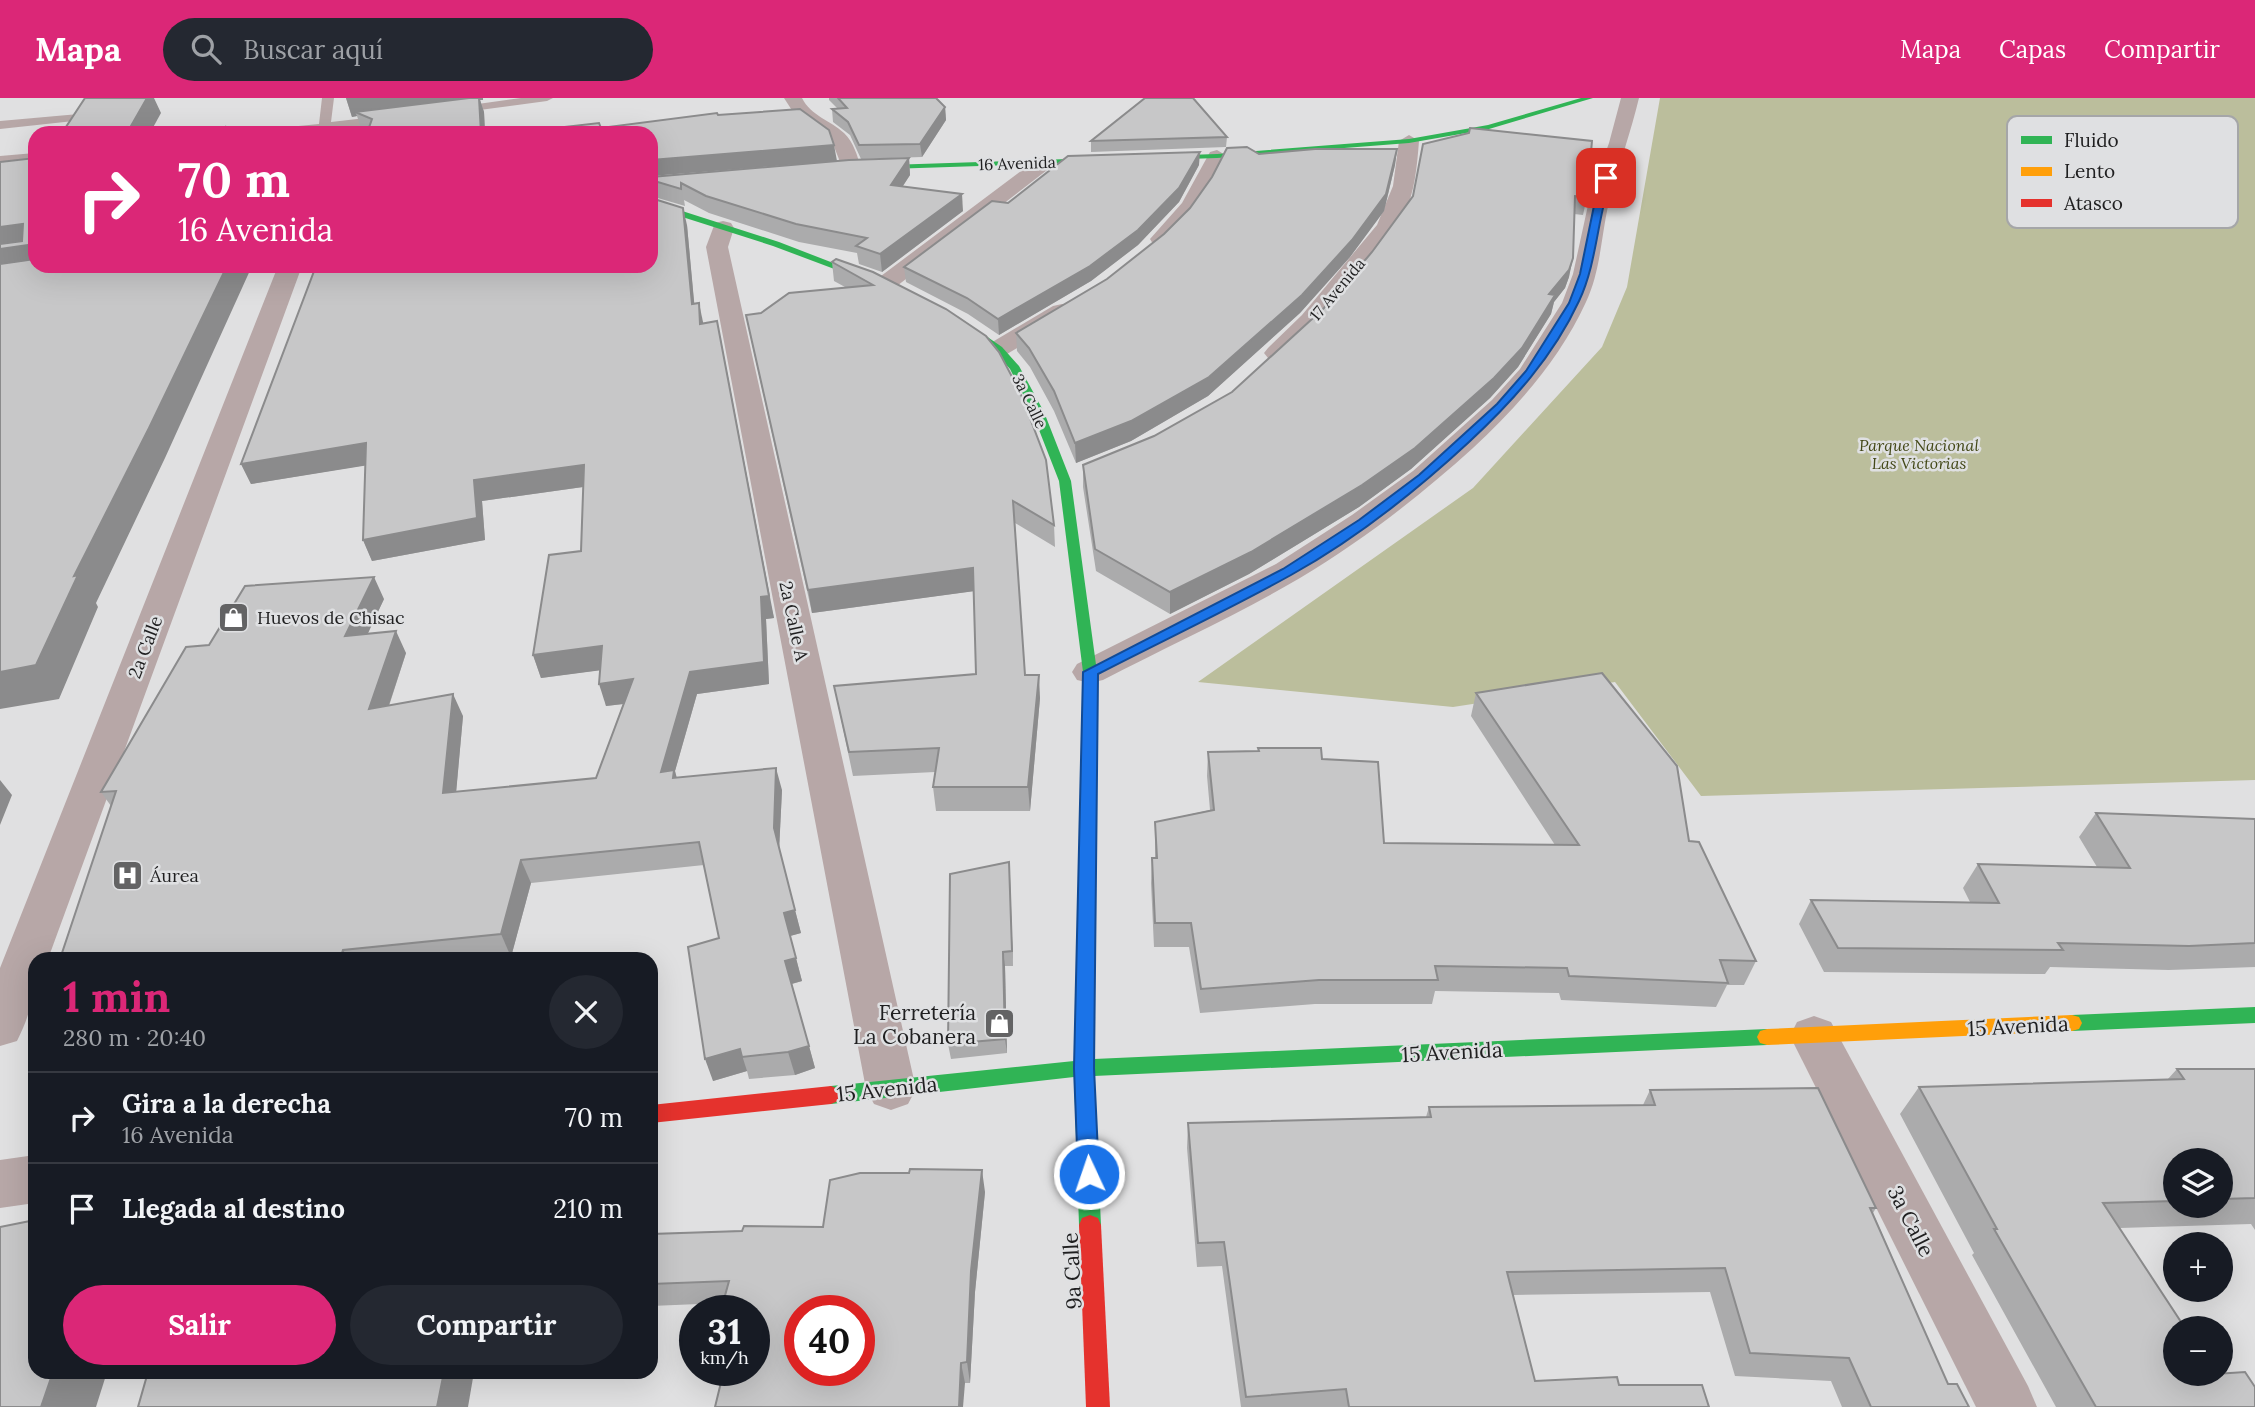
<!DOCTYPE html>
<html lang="es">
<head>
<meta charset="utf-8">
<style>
	:root { --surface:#171b24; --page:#242831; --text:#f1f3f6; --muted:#9ea1a6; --line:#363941; --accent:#db2777 }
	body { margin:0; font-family:Lora,serif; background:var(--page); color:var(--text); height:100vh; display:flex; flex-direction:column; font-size:26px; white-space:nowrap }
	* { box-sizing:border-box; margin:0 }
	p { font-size:23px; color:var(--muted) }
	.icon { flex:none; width:38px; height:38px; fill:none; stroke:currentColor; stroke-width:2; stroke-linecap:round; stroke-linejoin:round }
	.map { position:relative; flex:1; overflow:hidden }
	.panel { position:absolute; left:28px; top:854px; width:630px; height:427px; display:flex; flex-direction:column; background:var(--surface); border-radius:21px; box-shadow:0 7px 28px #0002 }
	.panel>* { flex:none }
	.top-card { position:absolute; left:28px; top:28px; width:630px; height:147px; border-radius:21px; box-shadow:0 7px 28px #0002; background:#db2777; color:#fff; overflow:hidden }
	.tools { position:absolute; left:2163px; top:1050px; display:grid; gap:14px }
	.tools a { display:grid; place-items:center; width:70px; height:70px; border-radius:50%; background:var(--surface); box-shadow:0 7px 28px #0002; font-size:35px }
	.speed { position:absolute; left:679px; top:1197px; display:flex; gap:14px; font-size:35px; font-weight:700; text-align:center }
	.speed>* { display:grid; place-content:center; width:91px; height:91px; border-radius:50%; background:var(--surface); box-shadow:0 7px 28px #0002; line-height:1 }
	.speed small { font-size:18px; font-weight:400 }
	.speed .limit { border:10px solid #d22; background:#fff; color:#111 }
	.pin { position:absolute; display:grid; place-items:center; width:60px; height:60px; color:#fff; margin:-30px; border-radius:14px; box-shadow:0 4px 10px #0006 }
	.me { position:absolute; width:77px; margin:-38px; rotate:357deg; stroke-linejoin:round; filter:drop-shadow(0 0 5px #0008) }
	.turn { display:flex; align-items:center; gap:24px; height:147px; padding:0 35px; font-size:32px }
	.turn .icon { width:91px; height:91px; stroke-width:2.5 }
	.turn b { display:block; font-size:49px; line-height:60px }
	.round { display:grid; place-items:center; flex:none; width:74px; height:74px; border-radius:37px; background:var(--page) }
	.summary { display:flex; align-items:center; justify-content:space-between; height:119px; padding:0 35px }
	h1 { font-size:42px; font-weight:800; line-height:52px; color:var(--accent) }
	.primary-button { display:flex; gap:14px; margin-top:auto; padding:14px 35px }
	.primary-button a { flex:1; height:80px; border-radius:42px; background:var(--accent); color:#fff; font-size:28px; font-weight:800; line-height:80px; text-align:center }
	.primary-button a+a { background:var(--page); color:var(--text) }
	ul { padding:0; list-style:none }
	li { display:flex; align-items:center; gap:21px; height:91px; padding:0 35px; border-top:2px solid var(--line) }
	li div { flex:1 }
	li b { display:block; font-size:26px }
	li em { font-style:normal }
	header { display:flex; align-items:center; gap:42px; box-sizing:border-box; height:98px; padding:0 35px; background:var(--accent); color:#fff }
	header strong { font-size:33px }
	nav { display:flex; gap:38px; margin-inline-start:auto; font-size:24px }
	.search { width:490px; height:63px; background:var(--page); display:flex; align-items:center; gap:18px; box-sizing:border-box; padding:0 24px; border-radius:38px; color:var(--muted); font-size:26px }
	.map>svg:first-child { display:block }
	.forest { fill:#bbbe9c }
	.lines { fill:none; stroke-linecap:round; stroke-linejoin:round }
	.lane { fill:#b7a7a7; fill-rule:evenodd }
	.street { fill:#b7a7a7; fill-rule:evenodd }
	.fast { fill:#30b455; fill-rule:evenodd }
	.slow { fill:#ff9f0a; fill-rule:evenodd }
	.jam { fill:#e5322d; fill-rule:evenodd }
	.wall { fill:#ababac; fill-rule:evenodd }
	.shaded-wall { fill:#8b8b8c }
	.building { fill:#c7c7c8; stroke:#8b8b8c; stroke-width:2; fill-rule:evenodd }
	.route { fill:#1a73e8; stroke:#114b97; stroke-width:2 }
	.labels { text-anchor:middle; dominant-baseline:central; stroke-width:5; stroke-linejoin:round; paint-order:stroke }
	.far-street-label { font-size:16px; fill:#1f1f20; stroke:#dfe0e2 }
	.far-park-label { font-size:16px; font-style:italic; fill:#434817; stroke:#dfe0e2 }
	.poi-label { font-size:18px; fill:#1f1f20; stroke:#dfe0e2; text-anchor:start }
	.street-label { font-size:18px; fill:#1f1f20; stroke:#dfe0e2 }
	.near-poi-label { font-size:21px; fill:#1f1f20; stroke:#dfe0e2; text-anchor:end }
	.near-street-label { font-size:21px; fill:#1f1f20; stroke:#dfe0e2 }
	.key { fill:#dfe0e2; stroke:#a5a6a8; stroke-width:2 }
	.key-label { font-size:19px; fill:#1f1f20 }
</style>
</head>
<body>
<header>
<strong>Mapa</strong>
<div class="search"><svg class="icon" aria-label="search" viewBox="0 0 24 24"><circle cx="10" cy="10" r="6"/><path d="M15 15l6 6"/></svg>Buscar aquí</div>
<nav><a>Mapa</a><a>Capas</a><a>Compartir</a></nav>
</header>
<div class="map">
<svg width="2255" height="1309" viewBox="0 0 2255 1309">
	<rect width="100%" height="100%" fill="#e0e0e1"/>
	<path class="forest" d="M1660,0H2255V682L1701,698L1615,584L1453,609L1198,584L1473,390L1602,249L1627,189Z"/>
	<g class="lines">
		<g class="lane">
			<path d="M322,0H334L331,24L392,17L398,21L392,25L330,32V35H318V33L262,35L268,31L319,26Z"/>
			<path d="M521,0H553L547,3L449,16L443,13L449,10Z"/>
			<path d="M79,16L83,18V22L0,31V23Z"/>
			<path d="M35,55V63L0,66V58Z"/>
		</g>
		<g class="street">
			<path d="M784,0H802C811,18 830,22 844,35C854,45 857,57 861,70L858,74H844L833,46L795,17Z"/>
			<path d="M1621,0H1639C1631,33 1620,64 1611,96C1601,132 1602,170 1586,204C1560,261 1518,308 1473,350C1420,398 1362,443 1300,480C1237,517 1168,548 1103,582L1090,585L1077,582L1072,574L1077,566L1276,466L1352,417L1413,373L1492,302L1520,271L1562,205L1573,176L1590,98L1609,45Z"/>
			<path d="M1409,37L1419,43C1417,68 1415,94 1404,117C1394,139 1303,253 1284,261C1278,263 1273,262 1268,260L1264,255L1268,250L1302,217L1377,127L1393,88L1399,43Z"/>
			<path d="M1217,52L1227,58L1202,108L1169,146H1153L1150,141L1182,105L1210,54Z"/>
			<path d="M1044,59L1051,61L1054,65L1051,69L893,191H877L873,186L877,181L1037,61Z"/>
			<path d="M723,123L731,125L734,130L728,149L916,991L908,1006L891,1012L874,1006L866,991L706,149L715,125Z"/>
			<path d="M278,168H302L48,861H35C35,894 32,913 17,943L0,948V870Z"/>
			<path d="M1062,206L1071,208L1074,213L1071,218L1007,256L998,259L989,256L985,251L989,246L1053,208Z"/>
			<path d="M1814,918L1831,924L2028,1288L2037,1309H1976L1790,938L1797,924Z"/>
			<path d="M35,1057V1105L0,1110V1062Z"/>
		</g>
		<g class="fast">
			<path d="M1581,0H1593L1489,31L1409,45L1217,60L858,72L854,70L858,68L1217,56L1409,41L1488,27Z"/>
			<path d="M651,103L779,144L885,185L877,187L773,148L651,109Z"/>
			<path d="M949,218H957L1002,249L1019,268L1044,314L1071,383L1097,574L1094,961L1767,931L1774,933L1777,939L1774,945L1767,947L1094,978L1101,1127L1098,1134L1090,1137L1082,1134L1079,1127L1074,979L831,1006L824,1003L821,997L824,991L831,988L1074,963L1083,574L1059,383L1032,314L1010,271L994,253L949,222Z"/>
			<path d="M2255,909V925L2072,933L2065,931L2062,925L2065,919L2072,917Z"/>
		</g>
		<path class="slow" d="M2072,917L2079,919L2082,925L2079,931L2072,933L1767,947L1760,945L1757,939L1760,933L1767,931Z"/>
		<g class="jam">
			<path d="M831,988L838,991L841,997L838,1003L831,1006L651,1025V1007Z"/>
			<path d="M1090,1117L1098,1120L1101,1127L1110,1309H1086L1079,1127L1082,1120Z"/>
		</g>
	</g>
	<g class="wall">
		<path d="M346,0L483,2H480L484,14L485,35H367L368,33L361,30L357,18L352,19Z"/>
		<path d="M829,0H936L945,9L946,22L922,59L861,61L850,37L833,24L832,11L837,10L829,2Z"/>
		<path d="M1469,35L1587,99L1583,117L1574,116L1569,179L1565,190L1554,204L1551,216L1518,269L1490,300L1411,371L1359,409L1249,476L1170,516L1096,473L1083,389V367L1154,338L1232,294L1324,210L1372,154Z"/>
		<path d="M1227,39L1226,49L1091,54V43Z"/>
		<path d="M1397,51L1395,67L1384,113L1350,159L1300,215L1208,298L1131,343L1076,365L1054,313L1030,269L1017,253L1016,235L1107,181L1164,136L1259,56Z"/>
		<path d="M909,60L910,77L903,88L963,113L882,174L859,166L857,155L799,144L709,115L684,102L685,108L651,98V79Z"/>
		<path d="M1199,67L1179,104L1138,147L1091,183L999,237L968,216L906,184L904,169L1008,105Z"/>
		<path d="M687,127L694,205L703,225L774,520L766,521L769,586L697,596L675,673L676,680L782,692L779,752L801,835L790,838L802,883L792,886L815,970L795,977L749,981L747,973L713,983L719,840L704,767L531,785L511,859L490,861H60L111,708L101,694L209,547L384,501L367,536L406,555L389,608L463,618L456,694L596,680L623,606L606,608L600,572L541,580L533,557L581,453L583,389L482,403L485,442L372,463L363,442L366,367L251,386L241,366Z"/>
		<path d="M832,164L873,174L1054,427L1055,449L1015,425L1025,577L1040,600L1030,713H936L933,689L935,674L853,678L834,588L976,576L974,493L812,515L750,237L761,215L845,189L834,183Z"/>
		<path d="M1476,595L1689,743L1756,863L1744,887H1727L1716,909L1561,902L1559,895L1435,893L1432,906H1315L1200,915L1189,849H1154L1151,785L1152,760H1155V724L1210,712L1207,678L1208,654L1322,661L1384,745L1555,747L1471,618Z"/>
		<path d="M2096,715L2255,721V869L2169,872L2050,869L2045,876L1824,874L1799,826L1811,802L1970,804L1963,790L1978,766L2097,769L2079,739Z"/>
		<path d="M1009,764L1013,868H1005L1007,955L951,961L948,946Z"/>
		<path d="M2177,971H2255V1132L2251,1126L2120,1130L2175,1276L2255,1309H2056L1972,1157L1974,1155L1900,1016L1919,989L2167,982ZM2175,1062H2221V1108H2175Z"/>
		<path d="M1650,992L1876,1110L1873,1115L1948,1286L1969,1309H1842L1831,1283L1735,1278L1710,1194L1513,1197L1535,1283L1619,1287L1709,1309H1241L1222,1168L1197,1169L1187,1050L1188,1025L1426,1019L1429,1009L1643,1007Z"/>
		<path d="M985,1094L975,1194L970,1285H965L754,1213H722L723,1205L651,1208V1136L823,1129Z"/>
	</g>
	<g class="shaded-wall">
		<path d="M147,0H154L161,15L150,35H127Z"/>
		<path d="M346,0H483V2H480L484,14L485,35L355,14L357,18L352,19Z"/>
		<path d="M945,9L946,22L922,59L920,46Z"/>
		<path d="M834,47L837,63L651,78V62Z"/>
		<path d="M1397,51L1395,67L1384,113L1350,159L1300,215L1208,298L1131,343L1076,365L1075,345Z"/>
		<path d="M1200,54L1199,67L1179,104L1138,147L1091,183L999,237L998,221Z"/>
		<path d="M909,60L910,77L893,103L891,87Z"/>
		<path d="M962,96L963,113L882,174L880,156Z"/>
		<path d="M683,110L687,127L696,224L692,206Z"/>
		<path d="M23,126L35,146V168L0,179V129Z"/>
		<path d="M1573,160L1569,179L1565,190L1554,204L1551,216L1518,269L1490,300L1411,371L1359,409L1249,476L1170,516V494L1549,196Z"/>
		<path d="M227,168H252L165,360L96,505L98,509L59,601L0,611V574L74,478Z"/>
		<path d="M699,205L703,224L704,245L700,226Z"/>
		<path d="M721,242L774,520L766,521L769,586L697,596L675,673L681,695L661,674Z"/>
		<path d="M366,345L375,366L251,386L241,366Z"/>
		<path d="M584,367L590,388L482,403L485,442L372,463L363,442L474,382Z"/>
		<path d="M973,470L975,493L812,515L808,492Z"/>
		<path d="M374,479L384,501L356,561L345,538Z"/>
		<path d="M396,533L406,555L380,634L369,611Z"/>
		<path d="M602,548L610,571L541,580L533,557Z"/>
		<path d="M1039,577L1040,600L1030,713L1028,689Z"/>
		<path d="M633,581L640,604L606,608L599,586Z"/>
		<path d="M453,596L463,618L454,718L443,695Z"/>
		<path d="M776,670L782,692L779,753L774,730Z"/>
		<path d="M0,682L12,697L0,727Z"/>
		<path d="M521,762L531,785L511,859L501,836Z"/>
		<path d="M1009,764L1010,779L1013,868L1012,853Z"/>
		<path d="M795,812L801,835L790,838L784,815Z"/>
		<path d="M343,852L349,861H340Z"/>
		<path d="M1003,854L1005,868L1007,955L1005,941Z"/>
		<path d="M796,860L802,883L791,886L785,863Z"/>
		<path d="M809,948L815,970L795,977L788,954Z"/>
		<path d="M740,951L747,973L713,983L705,961Z"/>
		<path d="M982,1072L985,1094L975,1194L970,1285L967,1264L971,1173Z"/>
		<path d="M961,1265L965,1285L963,1309H959Z"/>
		<path d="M53,1274H107L96,1309H41Z"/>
		<path d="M444,1274H474L468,1309H437Z"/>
	</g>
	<g class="building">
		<path d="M85,0H147L127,35H62Z"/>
		<path d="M469,0H479L481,35H367L372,21L355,14Z"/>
		<path d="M838,0H936L945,9L920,46L859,47L848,24L832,11L847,10Z"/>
		<path d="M1145,0H1193L1227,39L1091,43Z"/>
		<path d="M800,11L829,32L834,47L651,62V35H512L599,25L601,30L717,15L718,17Z"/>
		<path d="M226,29L239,35H224Z"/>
		<path d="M1470,30L1592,43L1587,99L1575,98L1573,160L1569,172L1549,196L1555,197L1522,250L1494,280L1415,350L1362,387L1251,454L1170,494L1095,451L1083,367L1154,338L1232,294L1324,210L1372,154L1413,98L1423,46L1469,35Z"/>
		<path d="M1247,49L1259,56L1315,51H1397L1386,96L1352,142L1302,197L1209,279L1131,323L1075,345L1054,293L1029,250L1016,235L1107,181L1164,136L1190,110L1212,79L1227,50Z"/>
		<path d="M1200,54L1179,90L1138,132L1090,168L998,221L967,200L904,169L992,103L1008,105L1068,58Z"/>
		<path d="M35,60V146L0,151V146L22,143L23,126L0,129V64Z"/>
		<path d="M909,60L891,87L962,96L880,156L856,148L867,140L796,126L706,98L681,85V91L651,82V79L849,62Z"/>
		<path d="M651,100L683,110L692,206L699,205L700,226L717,223L769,498L761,499L764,564L690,574L661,674L674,672L673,680L776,670L774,730L795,812L784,815L796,860L785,863L809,948L788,954L742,959L740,951L705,961L688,849L719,840L699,744L521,762L501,836L343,852L340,861H60L116,693L101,694L186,549L209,547L245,488L374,479L345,538L396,533L369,611L453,596L443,695L596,680L633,581L599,586L602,548L533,557L549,457L581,453L584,367L474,382L477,420L363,442L366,345L241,366L316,168H651Z"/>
		<path d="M35,161V168H227L149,330L74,478L78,477L36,567L0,574V166Z"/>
		<path d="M836,161L873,174L946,211L986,238L999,254L1020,294L1046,362L1054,427L1013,403L1025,577H1039L1028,689H933L939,650L849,654L834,588L976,576L973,470L808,492L746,217L761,215L789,195L873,187L832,164Z"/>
		<path d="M1602,575L1677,668L1689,743L1699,744L1756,863L1720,862L1728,885L1569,878L1567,870L1435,868L1438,882H1319L1201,891L1191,825H1155L1152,760H1157L1155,724L1214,712L1208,654L1259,653L1258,650H1321L1322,661L1378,664L1384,745L1579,747L1476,595Z"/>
		<path d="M2096,715L2255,721V845L2189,848L2058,845L2063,852L1838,850L1811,802L1999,805L1978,766L2130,770Z"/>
		<path d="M1009,764L1012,853L1003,854L1005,941L948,946L950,776Z"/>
		<path d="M2177,971H2255V1100L2221,1101V1062H2175V1103L2103,1105L2185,1230H2175V1276H2215L2245,1274L2255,1289V1309H2096L1994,1131H1997L1919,989L2184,981Z"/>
		<path d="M1818,990L1876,1110H1870L1948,1286H1957L1969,1309H1871L1849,1260L1750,1255L1725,1170L1507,1174L1535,1283L1617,1279L1619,1287H1702L1709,1309H1349L1346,1291L1246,1299L1224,1144L1198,1145L1188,1025L1431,1019L1429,1009L1655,1007L1650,992Z"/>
		<path d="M910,1071L982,1072L971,1173L967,1264L961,1265L959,1309H715L724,1272H754V1213L721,1212L729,1183L651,1186V1136L742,1133L744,1128L823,1129L830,1082L860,1075H909ZM800,1213H859V1272H800Z"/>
		<path d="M35,1122V1274H53L41,1309H0V1129Z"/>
		<path d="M148,1274H444L437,1309H138Z"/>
	</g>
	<path class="route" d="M1604,79L1611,80C1597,121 1597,165 1579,203C1553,259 1513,303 1469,344C1415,394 1356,441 1291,477C1228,512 1162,543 1098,576L1094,970L1099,1076L1096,1082L1089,1085L1081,1082L1078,1076L1074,970L1083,574L1283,471L1359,422L1419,377L1497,306L1526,273L1569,205L1580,176L1596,98Z"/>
	<defs>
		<symbol id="shop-square" viewBox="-11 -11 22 22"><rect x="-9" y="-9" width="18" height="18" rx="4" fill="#636364" stroke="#dfe0e2"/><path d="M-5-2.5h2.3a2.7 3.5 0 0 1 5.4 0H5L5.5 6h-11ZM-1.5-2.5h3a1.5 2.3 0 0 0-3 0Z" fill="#fff"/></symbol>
		<symbol id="hospital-square" viewBox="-11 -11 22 22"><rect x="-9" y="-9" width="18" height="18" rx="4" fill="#636364" stroke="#dfe0e2"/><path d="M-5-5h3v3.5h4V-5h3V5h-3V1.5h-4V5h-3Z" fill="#fff"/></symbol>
	</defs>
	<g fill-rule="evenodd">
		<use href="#shop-square" x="216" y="502" width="35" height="35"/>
		<use href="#hospital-square" x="110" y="760" width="35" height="35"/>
		<use href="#shop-square" x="982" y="908" width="35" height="35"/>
	</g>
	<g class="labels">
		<g class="far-street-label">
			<text transform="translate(1017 65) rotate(-2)">16 Avenida</text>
			<text transform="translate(1337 191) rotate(-50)">17 Avenida</text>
			<text transform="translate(1030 303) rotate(64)">3a Calle</text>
		</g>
		<g class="far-park-label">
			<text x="1919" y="347">Parque Nacional<tspan x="1919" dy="18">Las Victorias</tspan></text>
		</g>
		<g class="poi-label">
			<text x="257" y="519">Huevos de Chisac</text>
			<text x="150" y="777">Áurea</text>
		</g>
		<g class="street-label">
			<text transform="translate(794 523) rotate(78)">2a Calle A</text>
			<text transform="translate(145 549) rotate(-69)">2a Calle</text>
		</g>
		<g class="near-poi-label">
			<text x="976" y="914">Ferretería<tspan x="976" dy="24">La Cobanera</tspan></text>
		</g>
		<g class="near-street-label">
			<text transform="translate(2018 928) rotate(-3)">15 Avenida</text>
			<text transform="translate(1452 954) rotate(-3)">15 Avenida</text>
			<text transform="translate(887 991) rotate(-6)">15 Avenida</text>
			<text transform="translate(1911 1123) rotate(63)">3a Calle</text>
			<text transform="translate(1072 1173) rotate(-93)">9a Calle</text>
		</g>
	</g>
	<rect x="2007" y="18" width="231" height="112" rx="10" class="key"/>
	<rect x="2021" y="38" width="31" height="8" fill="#30b455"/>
	<rect x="2021" y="69" width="31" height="9" fill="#ff9f0a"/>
	<rect x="2021" y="101" width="31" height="8" fill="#e5322d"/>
	<g class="key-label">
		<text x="2064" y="49">Fluido</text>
		<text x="2064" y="80">Lento</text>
		<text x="2064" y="112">Atasco</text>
	</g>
</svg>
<div class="tools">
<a><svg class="icon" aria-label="layers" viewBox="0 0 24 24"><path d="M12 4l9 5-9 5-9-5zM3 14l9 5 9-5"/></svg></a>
<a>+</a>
<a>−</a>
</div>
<div class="speed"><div>31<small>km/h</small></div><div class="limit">40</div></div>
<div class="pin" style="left:1606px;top:80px;background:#d93025"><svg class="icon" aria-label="arrive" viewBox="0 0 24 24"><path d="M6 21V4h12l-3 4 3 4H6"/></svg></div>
<svg class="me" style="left:1089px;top:1076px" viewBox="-20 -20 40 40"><circle r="17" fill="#1a73e8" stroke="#fff" stroke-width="3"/><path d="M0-11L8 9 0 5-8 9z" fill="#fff"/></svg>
<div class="top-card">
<div class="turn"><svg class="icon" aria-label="right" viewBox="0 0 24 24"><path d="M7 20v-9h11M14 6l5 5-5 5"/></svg><div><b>70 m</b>16 Avenida</div></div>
</div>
<section class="panel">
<div class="summary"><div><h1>1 min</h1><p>280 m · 20:40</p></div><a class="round"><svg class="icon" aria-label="close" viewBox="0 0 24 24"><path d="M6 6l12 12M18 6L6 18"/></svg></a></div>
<ul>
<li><svg class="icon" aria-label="right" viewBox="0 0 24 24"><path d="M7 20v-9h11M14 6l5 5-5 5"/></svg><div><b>Gira a la derecha</b><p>16 Avenida</p></div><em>70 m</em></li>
<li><svg class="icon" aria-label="arrive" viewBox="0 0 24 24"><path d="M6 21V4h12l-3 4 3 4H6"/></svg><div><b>Llegada al destino</b></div><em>210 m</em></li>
</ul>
<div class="primary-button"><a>Salir</a><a>Compartir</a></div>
</section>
</div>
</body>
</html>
